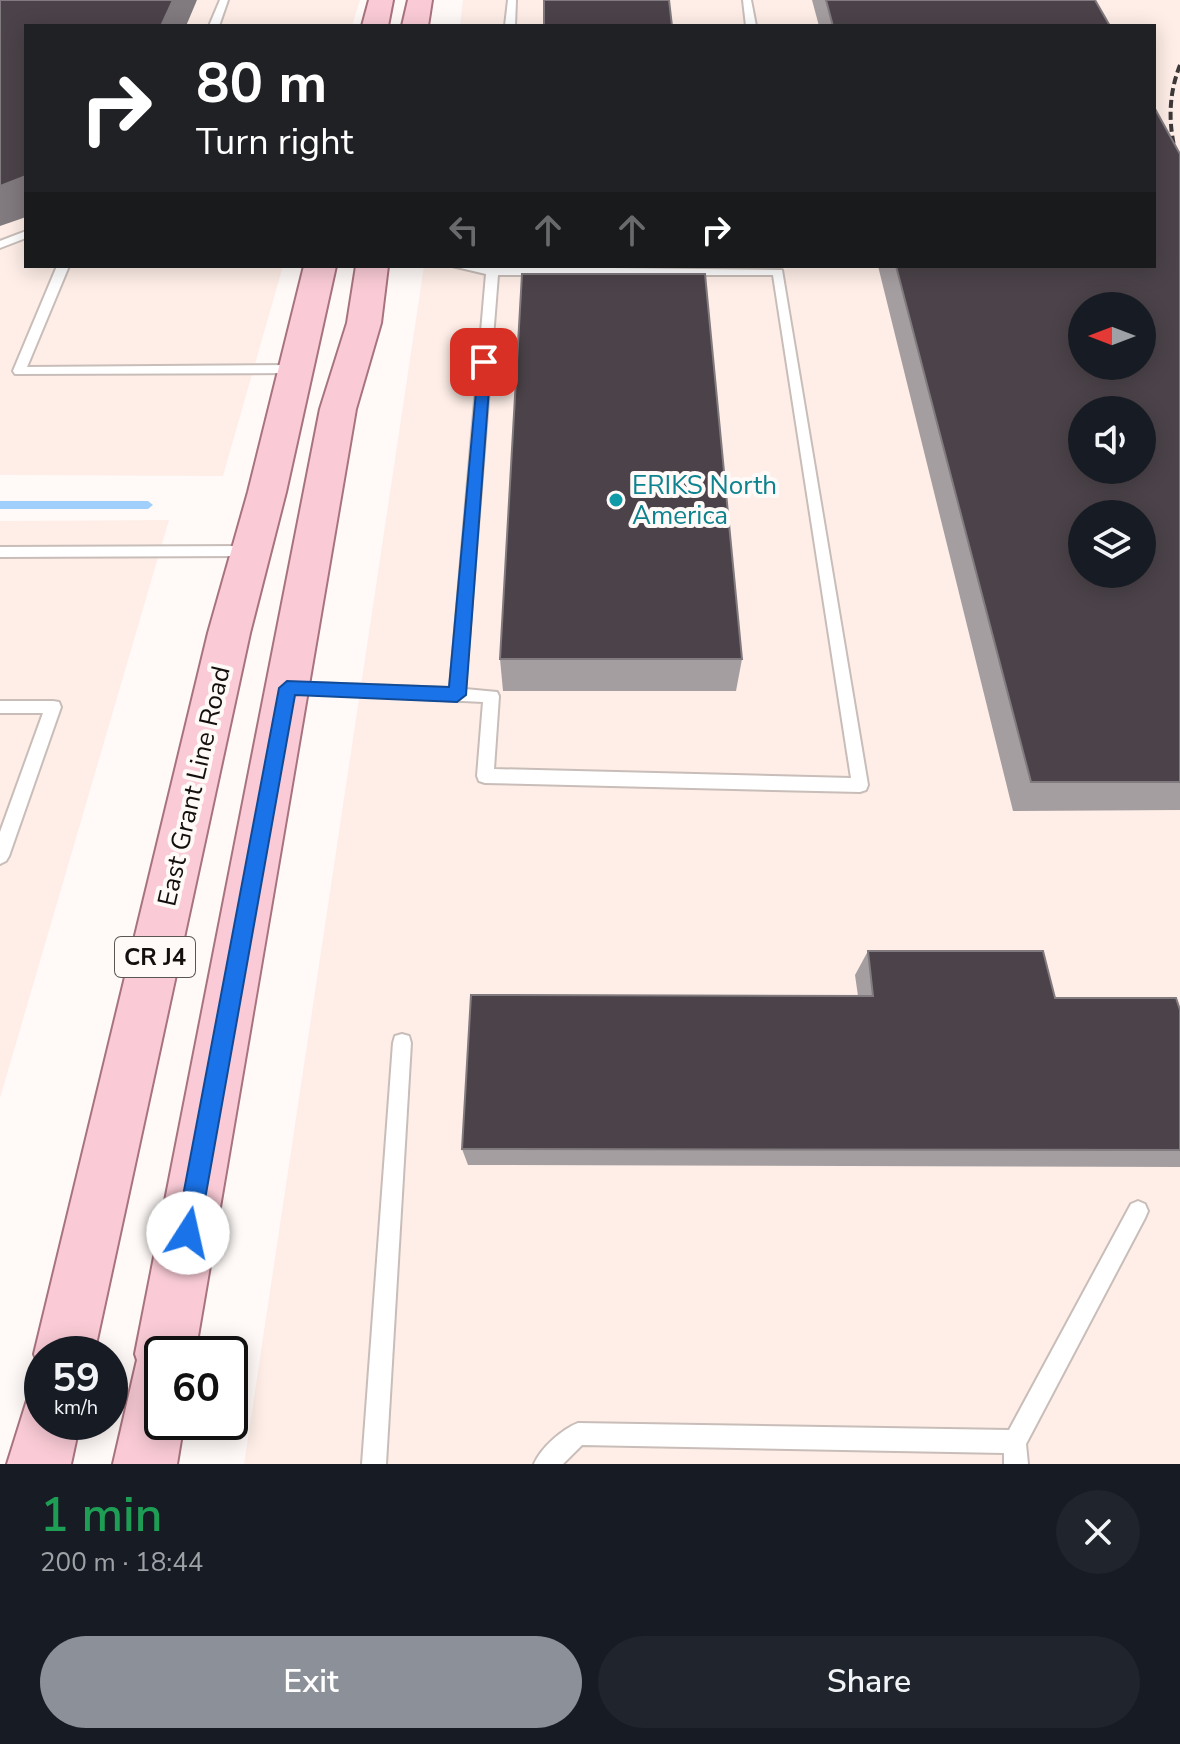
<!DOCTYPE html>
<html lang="en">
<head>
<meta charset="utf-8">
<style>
	:root { --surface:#171b24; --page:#20242c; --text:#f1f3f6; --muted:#9ea1a6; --accent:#8c9099 }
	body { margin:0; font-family:"Nunito Sans",sans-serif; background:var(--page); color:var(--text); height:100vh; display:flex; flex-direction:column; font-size:30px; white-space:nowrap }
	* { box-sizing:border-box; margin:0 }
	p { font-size:26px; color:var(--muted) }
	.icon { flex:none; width:44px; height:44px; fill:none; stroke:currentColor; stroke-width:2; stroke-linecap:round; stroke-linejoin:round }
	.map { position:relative; height:1464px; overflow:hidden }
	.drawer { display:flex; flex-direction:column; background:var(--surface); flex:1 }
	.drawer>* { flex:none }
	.guide { position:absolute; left:24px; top:24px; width:1132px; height:244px; border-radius:0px; box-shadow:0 4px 20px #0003; background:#202124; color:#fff; overflow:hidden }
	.needle { width:52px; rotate:270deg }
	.buttons { position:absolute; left:1068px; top:292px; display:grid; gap:16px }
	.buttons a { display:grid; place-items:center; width:88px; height:88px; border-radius:50%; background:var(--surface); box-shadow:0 4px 20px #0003; font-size:40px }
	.speed { position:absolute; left:24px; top:1336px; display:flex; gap:16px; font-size:40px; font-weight:700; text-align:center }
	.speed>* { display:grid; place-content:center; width:104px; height:104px; border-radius:50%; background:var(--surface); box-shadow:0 4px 20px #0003; line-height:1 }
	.speed small { font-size:20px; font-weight:400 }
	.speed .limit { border:4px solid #111; border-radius:12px; background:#fff; color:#111 }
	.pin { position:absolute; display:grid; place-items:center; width:68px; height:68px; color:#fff; margin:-34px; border-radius:16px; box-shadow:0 4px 12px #0006 }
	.me { position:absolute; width:88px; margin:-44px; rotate:10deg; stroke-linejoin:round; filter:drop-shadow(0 0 6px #0008) }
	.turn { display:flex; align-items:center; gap:28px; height:168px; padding:0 40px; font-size:36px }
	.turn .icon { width:104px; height:104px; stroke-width:2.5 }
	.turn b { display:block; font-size:56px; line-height:68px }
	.lanes { display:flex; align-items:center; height:76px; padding:0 40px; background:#0003; justify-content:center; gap:40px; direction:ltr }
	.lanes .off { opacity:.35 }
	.round { display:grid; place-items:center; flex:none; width:84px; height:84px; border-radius:42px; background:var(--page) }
	.headline { display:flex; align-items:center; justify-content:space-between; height:136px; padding:0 40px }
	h1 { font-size:48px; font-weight:600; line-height:60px; color:#1e9e55 }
	.button { display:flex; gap:16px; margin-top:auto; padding:16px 40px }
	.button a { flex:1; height:92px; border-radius:48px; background:var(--accent); color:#fff; font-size:32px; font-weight:600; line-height:92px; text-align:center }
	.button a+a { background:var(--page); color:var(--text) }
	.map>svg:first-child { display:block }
	.built { fill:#feeee7; fill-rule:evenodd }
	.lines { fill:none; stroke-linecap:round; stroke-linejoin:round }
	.stream { fill:#a1cffb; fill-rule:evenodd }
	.lane-casing { stroke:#c8bdb8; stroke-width:4 }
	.primary-casing { stroke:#a7737e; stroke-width:4 }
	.lane { fill:#fff; fill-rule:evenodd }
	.primary { fill:#facbd6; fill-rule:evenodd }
	.rail { stroke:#3d3938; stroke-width:4; stroke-dasharray:8 4; stroke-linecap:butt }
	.wall { fill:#a59ea0 }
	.shaded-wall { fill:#817a7e }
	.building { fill:#4b4349; stroke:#817a7e; stroke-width:2; fill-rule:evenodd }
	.route { fill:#1a73e8; stroke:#114b97; stroke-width:2 }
	.culture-dot { fill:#0f9aa8; stroke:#fffaf8; stroke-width:3 }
	.labels { text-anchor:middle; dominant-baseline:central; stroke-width:8; stroke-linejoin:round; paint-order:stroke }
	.shield { fill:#fffaf8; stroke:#5a5654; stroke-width:2 }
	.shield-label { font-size:24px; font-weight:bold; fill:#130f0e }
	.culture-label { font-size:26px; fill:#0d838f; stroke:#fffaf8; text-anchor:start }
	.street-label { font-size:26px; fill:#130f0e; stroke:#fffaf8 }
</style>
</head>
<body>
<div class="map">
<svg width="1180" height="1464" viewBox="0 0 1180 1464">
	<rect width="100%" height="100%" fill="#fffaf8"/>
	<g class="built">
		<path d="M0,0H360L352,26H26V266H283L223,476L0,475Z"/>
		<path d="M463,0H1180V1464H244L424,266H1154V26H460ZM1082,306H1142V366H1082ZM1082,410H1142V470H1082ZM1082,514H1142V574H1082Z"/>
		<path d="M169,520L0,1098V521Z"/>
	</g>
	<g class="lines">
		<path class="stream" d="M0,501H148L153,505L148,509H0Z"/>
		<defs>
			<g id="lane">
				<path d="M220,0H228L219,26H209Z"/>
				<path d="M508,0H516L515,26H505Z"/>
				<path d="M743,0H751L756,26H746Z"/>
				<path d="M26,231V238L0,248V241Z"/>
				<path d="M57,266H69L27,367L295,365L301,369L295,373L15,374L13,371Z"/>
				<path d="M452,266L782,270L868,785L866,790L860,792L485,783L479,781L477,776L483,702L281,692L279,688L281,684L287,682L450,688L486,274ZM498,275H773L851,778L494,769L499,696L497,692L465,689Z"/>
				<path d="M250,546L257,551L250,556L0,557V547Z"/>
				<path d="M0,701H53L59,702L61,707L9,856L6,861L0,864V832L43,713H0Z"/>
				<path d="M402,1034L409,1036L411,1043L386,1464H362L393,1043L395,1036Z"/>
				<path d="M1138,1201L1145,1204L1148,1211L1145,1218L1026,1444L1028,1464H1004V1453L582,1445L563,1464H534C541,1448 562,1429 578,1423L1009,1430L1131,1204Z"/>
			</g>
			<g id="primary">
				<path d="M369,0H393L388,26H362Z"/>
				<path d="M408,0H432L428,26H402Z"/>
				<path d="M304,266H336L286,492L250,633L94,1354H42V1374L34,1354L208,633L248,492Z"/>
				<path d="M356,266H388L381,323L356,409L195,1354H162V1422H184L177,1464H113L137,1360L135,1354L320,409L347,323Z"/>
				<path d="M42,1394V1422H80L71,1464H7L27,1400Z"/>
			</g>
		</defs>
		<use href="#lane" class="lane-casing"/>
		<use href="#primary" class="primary-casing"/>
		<use href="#lane" class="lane"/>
		<use href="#primary" class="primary"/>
		<path class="rail" d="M1180,65C1166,101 1169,133 1180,169"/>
	</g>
	<g class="wall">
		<path d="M812,0H1095L1110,26H819Z"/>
		<path d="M1180,154V810L1013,811L878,266H1154Z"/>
		<path d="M500,659H742L736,691H503Z"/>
		<path d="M868,951L1055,998L1180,1010V1167L468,1165L462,1149L858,996L855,975Z"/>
	</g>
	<g class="shaded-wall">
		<path d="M173,0H197L186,26H161Z"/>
		<path d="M26,176V217L0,226V186Z"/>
	</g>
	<g class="building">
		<path d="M0,0H173L161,26H26V176L0,186Z"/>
		<path d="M544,0H669L672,26H544Z"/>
		<path d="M826,0H1095L1110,26H833Z"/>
		<path d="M1154,107L1180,154V782H1031L896,266H1154ZM1082,306H1142V366H1082ZM1082,410H1142V470H1082ZM1082,514H1142V574H1082Z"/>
		<path d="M522,274H705L742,659H500Z"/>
		<path d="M868,951H1043L1055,998H1176L1180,1010V1150L462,1149L471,995L873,996Z"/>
	</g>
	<path class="route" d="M479,359L491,362L466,695L457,702L295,695L199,1233L196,1241L188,1245L179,1241L176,1233L279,688L287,681L449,687Z"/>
	<circle class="culture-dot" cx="616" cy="500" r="8"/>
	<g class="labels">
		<rect class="shield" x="115" y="937" width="80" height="40" rx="6"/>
		<g class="shield-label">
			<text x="155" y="957">CR J4</text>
		</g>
		<g class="culture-label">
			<text x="632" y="485">ERIKS North<tspan x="632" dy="30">America</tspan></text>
		</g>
		<g class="street-label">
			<text transform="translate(194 786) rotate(-77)">East Grant Line Road</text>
		</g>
	</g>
</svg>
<div class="buttons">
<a><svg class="needle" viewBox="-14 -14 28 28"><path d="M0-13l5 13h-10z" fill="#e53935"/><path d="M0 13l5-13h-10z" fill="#9ea1a6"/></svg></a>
<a><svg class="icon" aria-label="sound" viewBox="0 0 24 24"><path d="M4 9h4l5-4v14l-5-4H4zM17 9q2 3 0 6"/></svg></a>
<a><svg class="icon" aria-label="layers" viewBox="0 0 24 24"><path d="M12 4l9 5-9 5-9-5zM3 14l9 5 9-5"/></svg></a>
</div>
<div class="speed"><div>59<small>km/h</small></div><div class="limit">60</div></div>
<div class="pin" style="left:484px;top:362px;background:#d93025"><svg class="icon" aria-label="arrive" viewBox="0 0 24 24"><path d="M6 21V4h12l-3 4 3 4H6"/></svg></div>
<svg class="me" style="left:188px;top:1233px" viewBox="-20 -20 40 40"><circle r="19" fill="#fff"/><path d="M0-13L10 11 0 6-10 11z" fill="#1a73e8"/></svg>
<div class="guide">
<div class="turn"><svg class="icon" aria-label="right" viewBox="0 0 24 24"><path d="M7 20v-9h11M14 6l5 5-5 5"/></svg><div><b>80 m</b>Turn right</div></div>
<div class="lanes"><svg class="icon off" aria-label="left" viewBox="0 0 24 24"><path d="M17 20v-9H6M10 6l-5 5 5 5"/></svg><svg class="icon off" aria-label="ahead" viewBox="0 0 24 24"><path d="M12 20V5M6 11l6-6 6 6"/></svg><svg class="icon off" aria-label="ahead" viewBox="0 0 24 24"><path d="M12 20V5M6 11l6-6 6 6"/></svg><svg class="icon" aria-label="right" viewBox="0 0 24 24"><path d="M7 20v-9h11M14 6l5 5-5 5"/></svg></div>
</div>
</div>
<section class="drawer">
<div class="headline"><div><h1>1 min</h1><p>200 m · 18:44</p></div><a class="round"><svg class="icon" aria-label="close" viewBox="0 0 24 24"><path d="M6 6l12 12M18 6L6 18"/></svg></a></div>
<div class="button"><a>Exit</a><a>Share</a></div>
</section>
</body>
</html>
